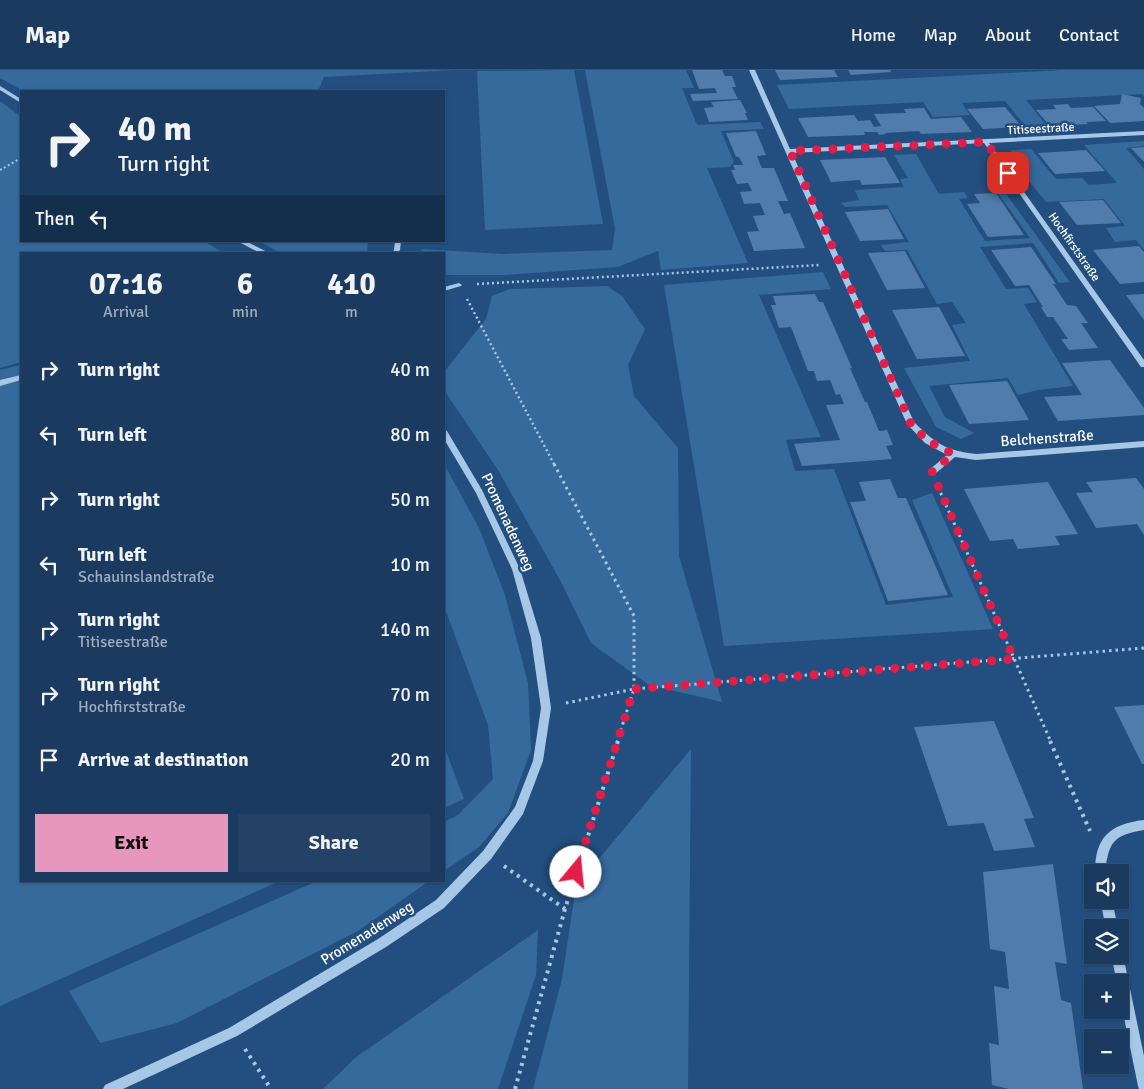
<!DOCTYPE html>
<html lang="en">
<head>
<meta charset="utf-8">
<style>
	:root { --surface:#1a3b5f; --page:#234265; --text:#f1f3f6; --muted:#9fadbd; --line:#385574; --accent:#e797bd }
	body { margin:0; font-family:Signika,sans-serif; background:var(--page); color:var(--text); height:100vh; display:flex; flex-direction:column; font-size:19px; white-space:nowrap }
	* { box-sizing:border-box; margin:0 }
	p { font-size:16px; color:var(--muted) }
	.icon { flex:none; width:28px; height:28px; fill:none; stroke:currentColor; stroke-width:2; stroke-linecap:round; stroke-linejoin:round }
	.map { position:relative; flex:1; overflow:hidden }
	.side { position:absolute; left:20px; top:182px; width:425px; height:630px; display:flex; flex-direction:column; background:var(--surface); border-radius:0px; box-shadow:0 1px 4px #0004,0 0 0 1px var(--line) }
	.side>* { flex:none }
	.top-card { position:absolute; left:20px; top:20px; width:425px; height:152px; border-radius:0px; box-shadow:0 1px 4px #0004,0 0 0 1px var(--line); background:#1a3b5f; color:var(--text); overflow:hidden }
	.controls { position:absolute; left:1084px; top:794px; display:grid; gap:10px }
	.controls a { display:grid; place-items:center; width:45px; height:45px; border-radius:0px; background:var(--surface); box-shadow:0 1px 4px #0004,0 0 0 1px var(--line); font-size:25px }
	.pin { position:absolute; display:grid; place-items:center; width:42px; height:42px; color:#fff; margin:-21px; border-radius:10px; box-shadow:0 2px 8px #0006 }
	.me { position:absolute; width:55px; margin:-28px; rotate:17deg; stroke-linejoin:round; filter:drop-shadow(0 0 4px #0008) }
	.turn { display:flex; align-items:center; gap:18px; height:105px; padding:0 15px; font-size:22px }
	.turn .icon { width:65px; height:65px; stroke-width:2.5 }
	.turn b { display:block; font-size:35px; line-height:42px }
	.then { display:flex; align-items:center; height:48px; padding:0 15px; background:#0003; gap:10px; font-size:19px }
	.eta { display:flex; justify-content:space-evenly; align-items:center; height:85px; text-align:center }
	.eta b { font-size:30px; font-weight:800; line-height:35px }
	.cta { display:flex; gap:10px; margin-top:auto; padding:10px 15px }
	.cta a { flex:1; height:58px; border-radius:0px; background:var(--accent); color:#111; font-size:20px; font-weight:800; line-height:58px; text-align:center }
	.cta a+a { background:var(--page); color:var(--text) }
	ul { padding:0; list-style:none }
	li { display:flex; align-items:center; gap:15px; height:65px; padding:0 15px }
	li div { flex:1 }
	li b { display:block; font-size:19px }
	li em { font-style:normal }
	header { display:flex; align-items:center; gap:30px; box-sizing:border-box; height:70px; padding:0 25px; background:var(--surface); border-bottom:1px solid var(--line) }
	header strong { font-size:24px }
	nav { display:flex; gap:28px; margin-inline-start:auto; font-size:18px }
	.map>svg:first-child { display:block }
	.green { fill:#366a9d }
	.building { fill:#4f7caa }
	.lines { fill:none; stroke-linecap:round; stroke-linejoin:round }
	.path-far3 { stroke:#a7c7e7; stroke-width:2; stroke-dasharray:2 2.5; stroke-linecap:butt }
	.path-far2 { stroke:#a7c7e7; stroke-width:2.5; stroke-dasharray:2 3; stroke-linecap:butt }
	.path-far1 { stroke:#a7c7e7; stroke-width:3; stroke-dasharray:2.5 4; stroke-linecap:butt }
	.path { stroke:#a7c7e7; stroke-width:4; stroke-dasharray:3 5; stroke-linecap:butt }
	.minor { fill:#a7c7e7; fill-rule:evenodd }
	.route { stroke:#e11d48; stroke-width:9; stroke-dasharray:0 16.2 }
	.labels { text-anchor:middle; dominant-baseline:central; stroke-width:5; stroke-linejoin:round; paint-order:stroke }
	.far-street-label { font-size:12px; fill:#fff; stroke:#224f7f }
	.street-label { font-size:15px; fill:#fff; stroke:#224f7f }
</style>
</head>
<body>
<header>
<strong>Map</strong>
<nav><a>Home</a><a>Map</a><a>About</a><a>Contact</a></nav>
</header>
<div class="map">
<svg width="1144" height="1019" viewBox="0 0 1144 1019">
	<rect width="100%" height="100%" fill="#224f7f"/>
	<g class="green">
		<path d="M0,0H453L324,7L318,21H23L0,8Z"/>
		<path d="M574,0L603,154L485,160L477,1Z"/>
		<path d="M585,0H686L694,18H682L697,55L760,52L764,59L721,61L734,92L730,97L707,98L748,193L661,200L658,181L618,197L505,205H444V184H418L422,179L503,184L612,180L615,159Z"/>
		<path d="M1065,0H1144V26L1142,24L1026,30L1051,61L1030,62L1005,31L962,33L970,45L933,47L923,32L789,39L777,15Z"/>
		<path d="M0,31L21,47V171H204L225,184H21V292L0,298Z"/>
		<path d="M1144,71V76L1126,78L1144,99V180L1136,170L1115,172L1106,158L1125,156L1104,129L1046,132L1008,85L1012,80L1031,79L1056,109L1082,108L1089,115L1117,113L1084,75Z"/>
		<path d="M916,84L939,124L964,122L968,128L959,129L985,171L1030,168L997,122L1004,121L1070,212L1059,213L1033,173L980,177L1006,219L1028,218L1037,232L1024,234L1073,316L1038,320L1018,325L1008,308L929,316L945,347L974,363L961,369L936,357L904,298L970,291L952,255L966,253L952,232L937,234L907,180L885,181L881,175L909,172L887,135L845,137L841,133L859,130L855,120L904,117L900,109L908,108L894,85Z"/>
		<path d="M259,171H368L367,184H282Z"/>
		<path d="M823,202L831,219L759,225L821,367L786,370L795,401L834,399L886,535L953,527L912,430L932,423L993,559L724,576L664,215Z"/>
		<path d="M607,216L622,226L645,259L628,295L634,326L678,378L679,486L722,632L649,615L591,573L560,510L498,400L444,320V302L486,249L492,226L510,219Z"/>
		<path d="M21,295V811H280L0,936V300Z"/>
		<path d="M444,394L479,458L505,525L528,613L531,680L508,743L479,777L444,801V752L458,745L493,709L488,655L444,536Z"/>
		<path d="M444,676L464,729L444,738Z"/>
		<path d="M691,679L688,1019H533L562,909L576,816Z"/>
		<path d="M317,811H429L358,861L177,953L100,973L69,921Z"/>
		<path d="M538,860L536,905L498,1019H323L355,988Z"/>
	</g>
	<g class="building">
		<path d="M692,0H722L725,6H732L736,17H732L738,29L693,31L690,24L717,23L715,18L699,19Z"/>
		<path d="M775,0H834L838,7L780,10Z"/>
		<path d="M848,0H890L891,2L851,5Z"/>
		<path d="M1122,24L1141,28L1140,34L1144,38V51L1110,53L1094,36L1120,34Z"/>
		<path d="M740,30L747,43H745L748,50L709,52L704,38L714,37L711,32Z"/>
		<path d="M1068,34L1071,38L1093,37L1106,51L1086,52L1088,54L1050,56L1036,40L1056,39L1053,35Z"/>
		<path d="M1005,37L1022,57L983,59L967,39Z"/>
		<path d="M924,38L931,49L961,47L972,62L921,64L919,61L885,63L886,64L879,65L877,62H864L865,65L808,67L798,48L854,45L858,51L870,50L874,57L881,56L874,44L906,43L904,39Z"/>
		<path d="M756,61L766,85L757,86L760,94L762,98H774L788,131H778L784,144L790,143L805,178L754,181L747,162L759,161L753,146L765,145L760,133L744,134L740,122L752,121L748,113L737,114L731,100H735L733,95H743L739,87H736L726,63Z"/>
		<path d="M1144,77V92L1131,78Z"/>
		<path d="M1086,80L1105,101L1055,104L1038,83Z"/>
		<path d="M885,87L900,113L862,115L860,110L831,112L820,90Z"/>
		<path d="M996,123L1024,165L988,167L967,134L980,133L974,124Z"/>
		<path d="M1103,130L1121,153L1077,155L1059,132Z"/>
		<path d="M888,139L904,169L860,171L845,142Z"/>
		<path d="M1139,176L1144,182V212L1120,214L1093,180Z"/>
		<path d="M1031,177L1056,214H1053L1067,235L1076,236L1088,253H1081L1098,278L1069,280L1061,269H1068L1053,247H1047L1041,237H1043L1029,215L1015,216L991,180Z"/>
		<path d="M905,181L925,218L887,220L868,183Z"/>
		<path d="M815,224L819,232H823L852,298H850L861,323L865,332H867L879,361L887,360L893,375L886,376L892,389L802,396L794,374L840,370L826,335L844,334L840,324L836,325L830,310L817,311L814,301H808L791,257L779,258L771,235H776L773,226Z"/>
		<path d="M1144,224V250L1126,225Z"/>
		<path d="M939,237L965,286L917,289L892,240Z"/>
		<path d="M1110,290L1144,338V345L1058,351L1044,327L1082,325L1062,293Z"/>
		<path d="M1007,311L1029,350L969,354L949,315Z"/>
		<path d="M1136,408L1144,419V465L1137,454L1096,458L1076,423L1093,422L1086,412Z"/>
		<path d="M890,409L898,428H906L948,525L888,531L850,432L866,431L859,412Z"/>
		<path d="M1048,412L1078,464L1055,466L1060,475L1018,479L1013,469L990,471L964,419Z"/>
		<path d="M1144,635V694H1142L1114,637Z"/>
		<path d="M994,651L1034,748L1024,749L1035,777L994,781L984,753L948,756L914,657Z"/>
		<path d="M1053,794L1067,894L1055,892L1061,930L1071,933L1083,1019H1009L992,1015L989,973L999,975L994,916L1009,919L1005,882L990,879L983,802Z"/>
	</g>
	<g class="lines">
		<path class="path-far3" d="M0,100L21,88"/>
		<g class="path-far2">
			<path d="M477,214L820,195"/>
			<path d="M467,229L555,396"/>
		</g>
		<g class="path-far1">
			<path d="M554,394L634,546V619L617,672"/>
			<path d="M938,417L1051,672"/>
			<path d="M566,633L634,619L1144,578"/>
		</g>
		<g class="path">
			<path d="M1050,671L1090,761"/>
			<path d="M504,796L565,839"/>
			<path d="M245,979L271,1019"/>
			<path d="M515,1019L565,839L618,671"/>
		</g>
		<g class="minor">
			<path d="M749,0H755L790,79L1144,61V65L989,73L1144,290V297H1141L984,73L792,83L914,352C936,374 945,380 976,384L1144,371V377L976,390L955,387L935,404H929L928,402L929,400L947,385L925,373L907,354Z"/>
			<path d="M0,16L21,29V33L0,20Z"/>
			<path d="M237,171H246L271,184H262Z"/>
			<path d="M395,171H401L400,180L397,184H391L394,180Z"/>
			<path d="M459,213L462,215L461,216L444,221V217Z"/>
			<path d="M21,305V310L0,316V310Z"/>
			<path d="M444,360L447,361L482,420L520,499L541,568L551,638L543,691L523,744L491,789L444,838L386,877L237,966L123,1019H103L105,1015L229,958L378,869L436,830L483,781L515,737L533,691L541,638L531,568L512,499L476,423L444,369Z"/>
			<path d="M1144,750V760C1113,765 1109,772 1105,802H1095C1095,767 1110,754 1144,750Z"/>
			<path d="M1100,830H1112L1118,858H1106Z"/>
			<path d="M1120,880L1123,885L1144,986V1019H1139L1138,1016L1120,928V912H1117L1111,885H1120Z"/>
		</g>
	</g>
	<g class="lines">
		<path class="route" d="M576,802L634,619L1014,589L932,402L953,384L928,371L911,354L790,81L986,72L1008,103"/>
	</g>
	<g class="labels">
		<g class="far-street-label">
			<text transform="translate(1041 59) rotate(-3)">Titiseestraße</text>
			<text transform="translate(1074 177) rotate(55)">Hochfirststraße</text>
		</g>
		<g class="street-label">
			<text transform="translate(1047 368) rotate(-4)">Belchenstraße</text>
			<text transform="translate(508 452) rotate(65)">Promenadenweg</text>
			<text transform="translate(367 863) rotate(-32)">Promenadenweg</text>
		</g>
	</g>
</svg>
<div class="controls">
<a><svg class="icon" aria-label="sound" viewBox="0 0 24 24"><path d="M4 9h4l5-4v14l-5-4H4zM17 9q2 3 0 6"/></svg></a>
<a><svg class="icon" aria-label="layers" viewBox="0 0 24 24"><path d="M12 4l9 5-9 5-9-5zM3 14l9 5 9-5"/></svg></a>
<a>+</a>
<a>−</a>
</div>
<div class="pin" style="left:1008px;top:103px;background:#d93025"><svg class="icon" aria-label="arrive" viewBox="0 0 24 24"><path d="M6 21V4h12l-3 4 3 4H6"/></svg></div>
<svg class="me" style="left:576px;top:802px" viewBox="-20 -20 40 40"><circle r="19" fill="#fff"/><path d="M0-13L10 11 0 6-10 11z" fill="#e11d48"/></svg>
<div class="top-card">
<div class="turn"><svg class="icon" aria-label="right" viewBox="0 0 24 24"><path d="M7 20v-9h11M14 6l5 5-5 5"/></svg><div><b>40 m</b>Turn right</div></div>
<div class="then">Then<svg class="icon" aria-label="left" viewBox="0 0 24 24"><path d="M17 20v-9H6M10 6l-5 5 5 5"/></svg></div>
</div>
<section class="side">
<div class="eta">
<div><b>07:16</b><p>Arrival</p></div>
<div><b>6</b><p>min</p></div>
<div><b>410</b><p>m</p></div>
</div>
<ul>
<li><svg class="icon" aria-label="right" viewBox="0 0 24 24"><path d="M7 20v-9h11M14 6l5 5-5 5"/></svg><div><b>Turn right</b></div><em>40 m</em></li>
<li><svg class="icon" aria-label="left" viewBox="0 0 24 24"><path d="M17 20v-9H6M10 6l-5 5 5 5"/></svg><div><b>Turn left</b></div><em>80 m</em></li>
<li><svg class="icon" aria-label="right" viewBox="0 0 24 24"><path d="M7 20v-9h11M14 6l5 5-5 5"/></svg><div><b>Turn right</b></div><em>50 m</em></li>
<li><svg class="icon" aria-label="left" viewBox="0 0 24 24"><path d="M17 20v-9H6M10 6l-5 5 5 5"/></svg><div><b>Turn left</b><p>Schauinslandstraße</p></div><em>10 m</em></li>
<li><svg class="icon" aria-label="right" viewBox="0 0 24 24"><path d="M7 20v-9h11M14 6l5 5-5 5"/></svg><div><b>Turn right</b><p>Titiseestraße</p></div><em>140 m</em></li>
<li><svg class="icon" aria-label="right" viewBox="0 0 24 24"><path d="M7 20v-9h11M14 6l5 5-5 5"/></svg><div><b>Turn right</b><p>Hochfirststraße</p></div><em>70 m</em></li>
<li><svg class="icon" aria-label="arrive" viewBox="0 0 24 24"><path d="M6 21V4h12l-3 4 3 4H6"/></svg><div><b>Arrive at destination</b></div><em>20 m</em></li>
</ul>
<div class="cta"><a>Exit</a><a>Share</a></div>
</section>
</div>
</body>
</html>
